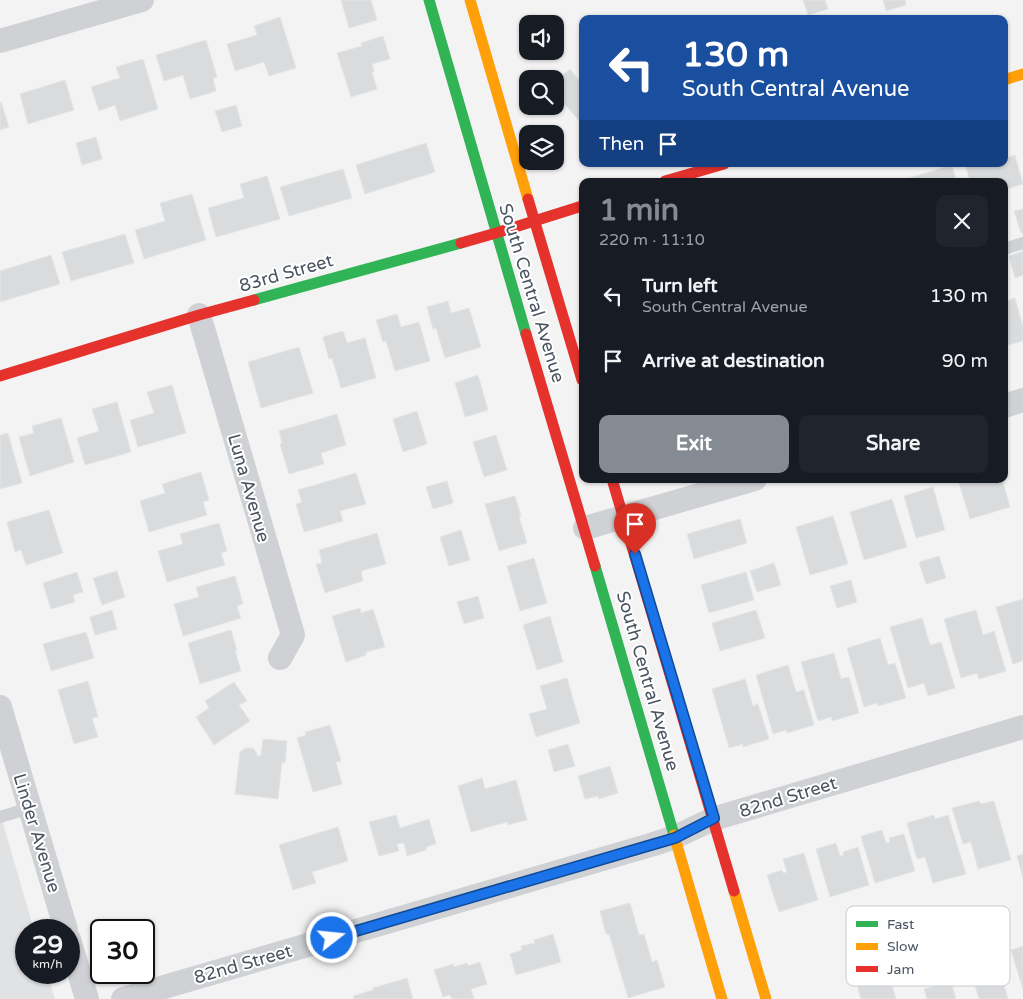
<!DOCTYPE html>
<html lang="en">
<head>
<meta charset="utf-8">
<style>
	:root { --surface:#171b24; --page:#20242c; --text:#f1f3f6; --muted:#9ea1a6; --accent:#858b93 }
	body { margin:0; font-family:"Varela Round",sans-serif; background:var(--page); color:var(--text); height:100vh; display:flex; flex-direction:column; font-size:19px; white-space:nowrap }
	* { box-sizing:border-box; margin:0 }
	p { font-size:16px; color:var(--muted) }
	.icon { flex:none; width:28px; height:28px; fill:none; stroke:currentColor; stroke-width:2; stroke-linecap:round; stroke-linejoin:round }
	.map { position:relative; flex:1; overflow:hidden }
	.sheet { position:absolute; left:579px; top:178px; width:429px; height:305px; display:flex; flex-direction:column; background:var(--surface); border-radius:10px; box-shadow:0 1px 4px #0004 }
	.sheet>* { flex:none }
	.hud { position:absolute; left:579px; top:15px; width:429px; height:152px; border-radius:10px; box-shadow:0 1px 4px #0004; background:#1a4fa0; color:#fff; overflow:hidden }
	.controls { position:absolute; left:519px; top:15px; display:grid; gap:10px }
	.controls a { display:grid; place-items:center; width:45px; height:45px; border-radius:10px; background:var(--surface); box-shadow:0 1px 4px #0004; font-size:25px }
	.speed { position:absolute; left:15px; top:919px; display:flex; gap:10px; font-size:25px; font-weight:700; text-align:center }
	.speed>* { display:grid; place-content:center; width:65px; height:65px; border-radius:50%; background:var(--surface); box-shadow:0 1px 4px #0004; line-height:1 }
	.speed small { font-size:12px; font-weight:400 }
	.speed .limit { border:2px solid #111; border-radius:8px; background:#fff; color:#111 }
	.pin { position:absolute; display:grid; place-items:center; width:42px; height:42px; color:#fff; margin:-51px -21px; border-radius:50% 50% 50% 0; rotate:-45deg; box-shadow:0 0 5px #0007 }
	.pin .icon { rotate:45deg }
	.me { position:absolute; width:55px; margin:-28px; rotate:74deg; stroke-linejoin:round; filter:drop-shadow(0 0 4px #0008) }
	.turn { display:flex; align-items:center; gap:18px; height:105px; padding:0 20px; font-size:22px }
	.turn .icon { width:65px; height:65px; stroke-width:2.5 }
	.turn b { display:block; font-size:35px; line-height:42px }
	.then { display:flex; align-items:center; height:48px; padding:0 20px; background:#0003; gap:10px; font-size:19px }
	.round { display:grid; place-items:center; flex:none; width:52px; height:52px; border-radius:10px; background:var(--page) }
	.overview { display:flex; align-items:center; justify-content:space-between; height:85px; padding:0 20px }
	h1 { font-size:30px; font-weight:700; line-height:38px; color:var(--accent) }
	.primary-button { display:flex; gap:10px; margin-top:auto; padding:10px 20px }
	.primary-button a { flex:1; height:58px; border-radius:10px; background:var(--accent); color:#fff; font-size:20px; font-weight:700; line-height:58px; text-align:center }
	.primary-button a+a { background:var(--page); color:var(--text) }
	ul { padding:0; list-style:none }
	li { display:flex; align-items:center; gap:15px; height:65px; padding:0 20px }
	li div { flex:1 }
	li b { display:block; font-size:19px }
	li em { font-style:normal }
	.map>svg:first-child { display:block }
	.education { fill:#e1e2e3 }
	.building { fill:#dadbdd; stroke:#e4e5e6 }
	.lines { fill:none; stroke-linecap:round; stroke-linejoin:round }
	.lane { stroke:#cfd1d4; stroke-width:12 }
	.street { stroke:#cfd1d4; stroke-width:24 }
	.fast { stroke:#30b455; stroke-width:11 }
	.slow { stroke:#ff9f0a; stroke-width:11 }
	.jam { stroke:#e5322d; stroke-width:11 }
	.route-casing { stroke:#114b97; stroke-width:12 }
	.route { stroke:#1a73e8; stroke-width:9 }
	.labels { text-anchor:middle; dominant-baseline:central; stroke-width:4; stroke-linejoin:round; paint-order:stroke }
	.street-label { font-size:18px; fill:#4a5360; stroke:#fff }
	.key { fill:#fff; stroke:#c9cbcf; stroke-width:1 }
	.key-label { font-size:14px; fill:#4a5360 }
</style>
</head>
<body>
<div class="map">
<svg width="1023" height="999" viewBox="0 0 1023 999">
	<rect width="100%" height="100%" fill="#f3f3f3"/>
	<path class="education" d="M0,813L34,930H26V972L47,973L55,999H0Z"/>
	<g class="building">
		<path d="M341,0H371L377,20L349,28Z"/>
		<path d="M803,0H825L828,9L808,15Z"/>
		<path d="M883,0H905L906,5L886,11Z"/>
		<path d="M280,17L296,68L269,76L264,62L235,71L227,44L257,35L254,26Z"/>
		<path d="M383,36L390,59L372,64L374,72H372L377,89L351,97L337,53L362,46L361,43Z"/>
		<path d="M206,40L217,77L213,78L216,91L190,99L183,75L164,81L156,55Z"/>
		<path d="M143,59L158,109L120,121L115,105L99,111L91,87L120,78L116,67Z"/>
		<path d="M570,69L582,84V124L555,93V82Z"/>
		<path d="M65,80L74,110L28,124L20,94Z"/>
		<path d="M0,102H1L9,127L0,130Z"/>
		<path d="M236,105L242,126L222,132L215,111Z"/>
		<path d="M96,137L102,159L82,165L76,143Z"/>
		<path d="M426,143L435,172L365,194L356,165Z"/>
		<path d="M1015,155L1023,184L1004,190V181H970L965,164H1004V159Z"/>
		<path d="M952,165L956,181H904L903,180Z"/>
		<path d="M343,169L352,198L289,216L280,187Z"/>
		<path d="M267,176L280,219L216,237L208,208L244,198L240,184Z"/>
		<path d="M192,194L206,240L144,259L135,230L165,221L160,203Z"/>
		<path d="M1023,209V233H1021L1014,211Z"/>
		<path d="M125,234L134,263L71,281L62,252Z"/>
		<path d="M1023,251V275L1015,278L1009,256Z"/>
		<path d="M51,255L60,284L0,302V271Z"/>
		<path d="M1015,298L1023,327V341L1004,346V302Z"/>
		<path d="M448,301L451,313L469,308L481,347L445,358L436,328L433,329L427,307Z"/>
		<path d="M397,314L401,327L419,322L430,361L395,371L386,341L383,342L376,320Z"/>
		<path d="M343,331L347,343L365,338L376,378L341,388L332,358L329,359L323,337Z"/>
		<path d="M299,347L313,393L261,408L248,362Z"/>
		<path d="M478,375L488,410L465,417L455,383Z"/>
		<path d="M172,385L186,433L138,447L130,420L154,413L147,392Z"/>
		<path d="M117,402L131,452L85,465L77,438L99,431L92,409Z"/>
		<path d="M417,411L427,444L403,452L393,419Z"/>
		<path d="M337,414L346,445L321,453L324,464L289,474L280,444L282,443L279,431Z"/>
		<path d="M61,418L74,462L30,476L19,437L34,433L32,426Z"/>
		<path d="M8,433L22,483L0,489V435Z"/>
		<path d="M496,435L507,470L484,477L473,442Z"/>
		<path d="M201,472L209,500L203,502L207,515L149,532L140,501L165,493L162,484Z"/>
		<path d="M356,473L366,504L340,511L343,521L304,532L296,504L302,502L298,490Z"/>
		<path d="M974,479H1002L1010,507L970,519L959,483Z"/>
		<path d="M447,481L453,503L433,509L426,487Z"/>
		<path d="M933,487L945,530L916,538L904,496Z"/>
		<path d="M515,496L521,516L519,517L527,543L499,551L485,504Z"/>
		<path d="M892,499L907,547L864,560L850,512Z"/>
		<path d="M49,510L63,553L26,565L21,550L15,552L7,522Z"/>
		<path d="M833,516L848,564L810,575L796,527Z"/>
		<path d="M740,519L747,543L694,559L687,534Z"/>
		<path d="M219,523L227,551L221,553L225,565L167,582L158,551L183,544L180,534Z"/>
		<path d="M461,530L470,560L449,566L440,537Z"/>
		<path d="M377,533L386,564L361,571L363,581L325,593L316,564L322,563L319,550Z"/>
		<path d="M939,556L946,578L926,584L919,562Z"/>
		<path d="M534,558L547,603L520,611L507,566Z"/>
		<path d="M774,563L781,585L757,592L750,571Z"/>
		<path d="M117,571L125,597L102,605L93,578Z"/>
		<path d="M77,572L83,592L73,595L75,602L51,609L43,583Z"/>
		<path d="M746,572L754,600L709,613L701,585Z"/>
		<path d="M235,576L243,604L237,606L241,618L183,636L174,604L199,597L196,587Z"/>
		<path d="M851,580L857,602L837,608L830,586Z"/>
		<path d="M478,596L484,618L464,624L457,602Z"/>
		<path d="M1023,599V661L1013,664L996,607Z"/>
		<path d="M360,608L361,613L373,609L385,647L366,652V655L346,662L332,616Z"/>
		<path d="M112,610L117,629L95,635L90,617Z"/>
		<path d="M756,610L765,638L720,651L712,623Z"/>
		<path d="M976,610L983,635L994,631L1006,671L979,679L977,673L961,678L944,619Z"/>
		<path d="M550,616L563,662L537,670L523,625Z"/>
		<path d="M922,618L930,645L941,642L955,688L928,696L924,683L908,688L890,627Z"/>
		<path d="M231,630L237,651H235L241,671L200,684L188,643Z"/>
		<path d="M86,632L94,658L51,671L43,644Z"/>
		<path d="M880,638L888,665L895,663L906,698L878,706L877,703L864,707L847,648Z"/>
		<path d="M834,653L841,679L849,677L859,713L832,721L831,717L818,721L801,662Z"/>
		<path d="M788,665L796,692L804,690L814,725L787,733L786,730L773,734L756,675Z"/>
		<path d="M567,678L580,723L536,737L529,714L547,709L540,686Z"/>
		<path d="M745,679L753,706L758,704L769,739L743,747V744L729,748L712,689Z"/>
		<path d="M88,681L98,717L92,718L98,737L74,744L58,690Z"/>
		<path d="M234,682L247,701L239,705L250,721L214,745L196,717L209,708L205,701Z"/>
		<path d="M330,725L341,761L336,762L342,784L313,792L297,738L306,735L305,732Z"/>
		<path d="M263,739L287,741L285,763L282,762L278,799L235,794L240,752L245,748H253L257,753L256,755L261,756Z"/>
		<path d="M568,744L575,766L554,772L548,750Z"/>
		<path d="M610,766L618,793L599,799L598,796L585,799L578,776Z"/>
		<path d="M482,778L485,789L516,780L527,820L508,825L507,822L471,832L458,786Z"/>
		<path d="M979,801L981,804L994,801L1011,860L978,869L971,842L963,844L952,808Z"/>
		<path d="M396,815L400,828L429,819L436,844L426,847V850L407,856L404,843L397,844L399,851L379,856L369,822Z"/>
		<path d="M934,815L935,819L948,815L966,874L933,883L925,857L917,859L907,823Z"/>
		<path d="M338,827L348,861L312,872L316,883L293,890L279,845Z"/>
		<path d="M882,830L886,843L890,842L889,838L904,834L915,871L875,883L861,836Z"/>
		<path d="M836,843L840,856L844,855L843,852L858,847L869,885L830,897L816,849Z"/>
		<path d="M804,853L818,900L779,912L767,875L782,870L783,873L787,872L783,859Z"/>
		<path d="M1023,854V878L1017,856Z"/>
		<path d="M630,903L639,935L644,934L652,962L657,960L665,987L628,998L609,934H606L600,911Z"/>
		<path d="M553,934L561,962L516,975L510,954L522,950L521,946L535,943L534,940Z"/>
		<path d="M1023,946V989L1011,950Z"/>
		<path d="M480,962L487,984L471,989L474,999H452L450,995L443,997L434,970L453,964L454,967L467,963L468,966Z"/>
		<path d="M999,968L1008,999H979L972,976Z"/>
		<path d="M887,969L896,999H861L855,979Z"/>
		<path d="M407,978L413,999H354L353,996L373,990V988Z"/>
		<path d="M951,981L956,999H927L924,989Z"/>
	</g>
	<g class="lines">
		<g class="lane">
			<path d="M1004,249L1023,243"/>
			<path d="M0,817L30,808"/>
		</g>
		<g class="street">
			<path d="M0,41L142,0"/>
			<path d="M199,315L293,635L280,658"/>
			<path d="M1004,406L1023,400"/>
			<path d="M585,528L755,479"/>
			<path d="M0,707L66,930"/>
			<path d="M69,939L87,999"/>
			<path d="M123,999L654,844L675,837L713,819L1023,727"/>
		</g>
		<g class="fast">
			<path d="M429,0L526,334"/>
			<path d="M254,300L461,243"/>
			<path d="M595,566L674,835"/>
		</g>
		<g class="slow">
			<path d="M470,0L528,199"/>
			<path d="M1004,80L1023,74"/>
			<path d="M674,835L722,999"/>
			<path d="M734,891L766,999"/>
		</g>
		<g class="jam">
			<path d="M665,181L724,164"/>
			<path d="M528,199L582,380"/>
			<path d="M461,243L496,233L582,206"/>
			<path d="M526,334L595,566"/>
			<path d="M0,376L199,315L254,300"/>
			<path d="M612,479L734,891"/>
		</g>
	</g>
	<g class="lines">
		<defs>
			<path id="route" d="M332,938L675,838L714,818L635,554"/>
		</defs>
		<use href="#route" class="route-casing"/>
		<use href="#route" class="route"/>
	</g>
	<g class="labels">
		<g class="street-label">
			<text transform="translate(286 273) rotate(-16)">83rd Street</text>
			<text transform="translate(532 293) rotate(73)">South Central Avenue</text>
			<text transform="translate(249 488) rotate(74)">Luna Avenue</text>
			<text transform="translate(648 681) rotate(74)">South Central Avenue</text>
			<text transform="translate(788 797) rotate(-17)">82nd Street</text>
			<text transform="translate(37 833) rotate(73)">Linder Avenue</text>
			<text transform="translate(243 964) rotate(-16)">82nd Street</text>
		</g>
	</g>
	<rect x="846" y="906" width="164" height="80" rx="8" class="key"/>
	<rect x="856" y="921" width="22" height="6" fill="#30b455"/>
	<rect x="856" y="943" width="22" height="7" fill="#ff9f0a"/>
	<rect x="856" y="966" width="22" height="6" fill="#e5322d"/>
	<g class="key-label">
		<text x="887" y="929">Fast</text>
		<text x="887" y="951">Slow</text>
		<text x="887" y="974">Jam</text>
	</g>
</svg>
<div class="controls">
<a><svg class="icon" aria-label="sound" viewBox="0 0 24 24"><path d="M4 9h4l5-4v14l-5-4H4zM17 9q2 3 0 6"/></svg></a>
<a><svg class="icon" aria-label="search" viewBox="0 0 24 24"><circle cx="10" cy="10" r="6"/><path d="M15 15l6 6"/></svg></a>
<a><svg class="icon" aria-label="layers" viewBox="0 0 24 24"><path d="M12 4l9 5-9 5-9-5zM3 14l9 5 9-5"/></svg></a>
</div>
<div class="speed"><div>29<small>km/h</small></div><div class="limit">30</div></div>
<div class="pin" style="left:635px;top:554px;background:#d93025"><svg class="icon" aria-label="arrive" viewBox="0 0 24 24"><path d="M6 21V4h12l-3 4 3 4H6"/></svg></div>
<svg class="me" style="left:332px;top:938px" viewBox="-20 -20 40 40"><circle r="17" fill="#1a73e8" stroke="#fff" stroke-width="3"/><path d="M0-11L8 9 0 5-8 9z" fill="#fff"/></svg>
<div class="hud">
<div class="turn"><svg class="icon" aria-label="left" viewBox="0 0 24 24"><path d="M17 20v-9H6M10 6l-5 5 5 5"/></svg><div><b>130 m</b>South Central Avenue</div></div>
<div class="then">Then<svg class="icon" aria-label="arrive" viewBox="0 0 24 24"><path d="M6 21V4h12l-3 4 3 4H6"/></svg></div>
</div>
<section class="sheet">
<div class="overview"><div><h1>1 min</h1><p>220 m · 11:10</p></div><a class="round"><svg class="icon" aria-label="close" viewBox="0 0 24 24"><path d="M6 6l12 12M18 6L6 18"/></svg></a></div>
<ul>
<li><svg class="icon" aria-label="left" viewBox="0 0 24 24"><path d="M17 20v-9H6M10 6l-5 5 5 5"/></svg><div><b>Turn left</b><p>South Central Avenue</p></div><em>130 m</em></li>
<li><svg class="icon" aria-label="arrive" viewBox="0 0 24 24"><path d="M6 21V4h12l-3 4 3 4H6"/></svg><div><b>Arrive at destination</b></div><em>90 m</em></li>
</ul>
<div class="primary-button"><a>Exit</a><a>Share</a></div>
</section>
</div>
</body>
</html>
